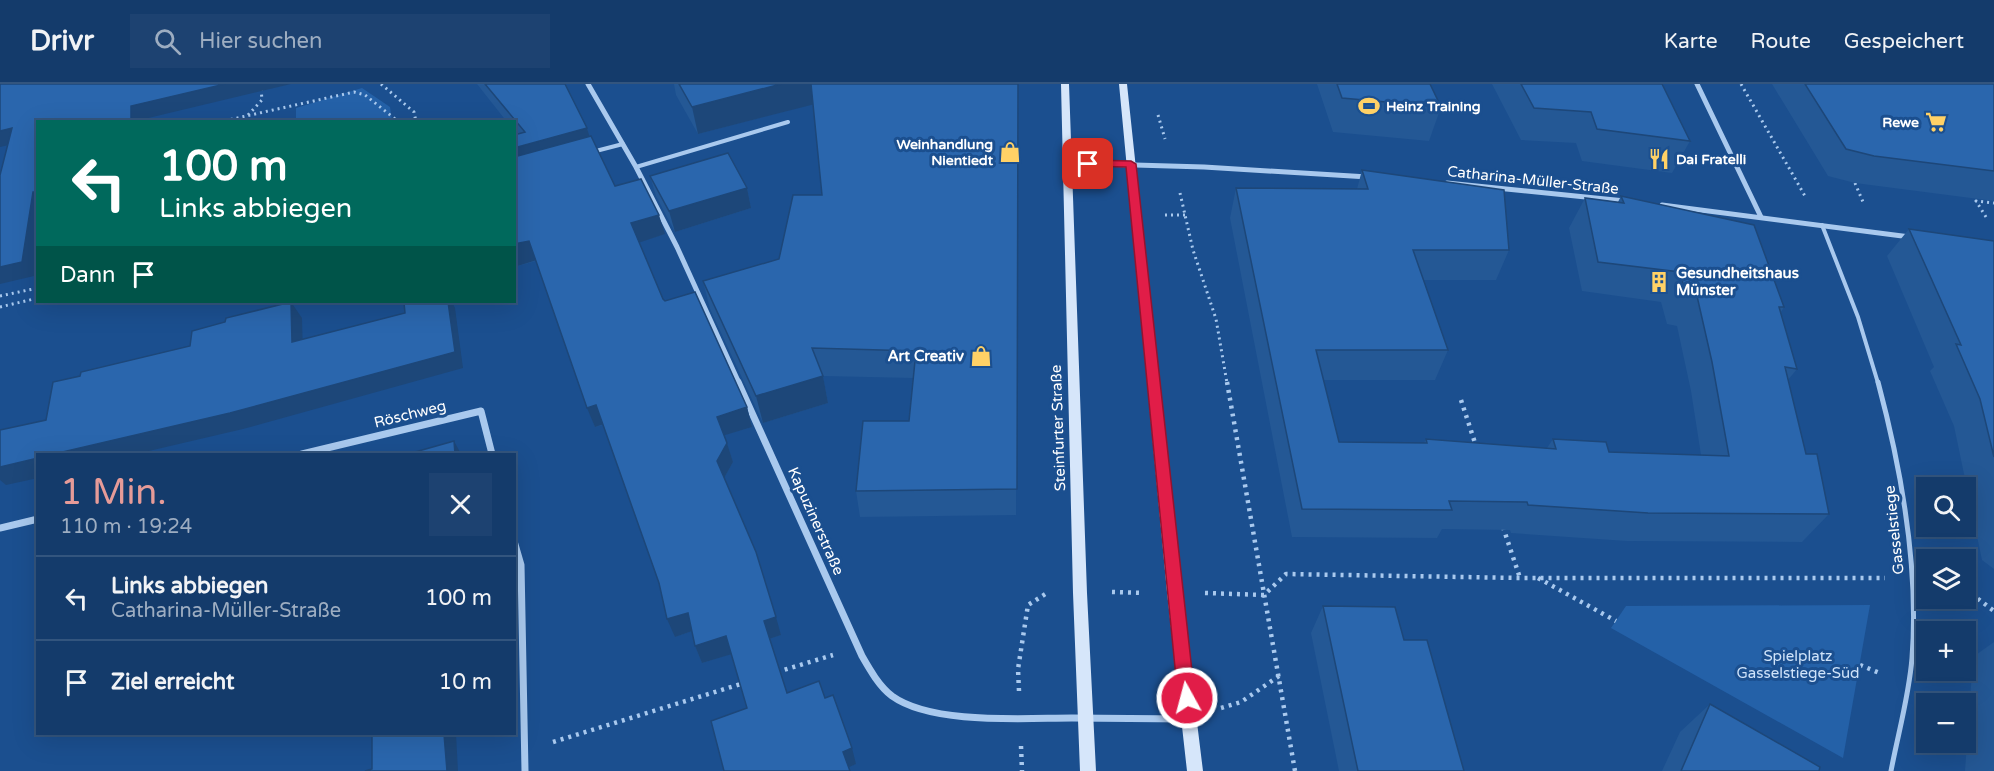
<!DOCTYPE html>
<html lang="de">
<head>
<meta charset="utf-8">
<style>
	:root { --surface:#143b6b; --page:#1d4271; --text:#f1f3f6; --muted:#9dadc1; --line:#33557e; --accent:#e69b98 }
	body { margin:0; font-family:"Varela Round",sans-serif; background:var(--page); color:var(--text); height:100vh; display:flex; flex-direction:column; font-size:22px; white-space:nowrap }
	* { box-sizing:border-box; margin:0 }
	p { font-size:20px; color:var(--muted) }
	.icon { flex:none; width:33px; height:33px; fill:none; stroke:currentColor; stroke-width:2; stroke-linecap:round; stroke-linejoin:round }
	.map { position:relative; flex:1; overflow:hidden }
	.sheet { position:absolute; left:36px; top:369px; width:480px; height:282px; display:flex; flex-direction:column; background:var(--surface); border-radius:0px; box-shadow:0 6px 24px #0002,0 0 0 2px var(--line) }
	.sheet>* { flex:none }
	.top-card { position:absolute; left:36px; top:36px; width:480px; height:183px; border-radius:0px; box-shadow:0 6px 24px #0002,0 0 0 2px var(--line); background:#00695c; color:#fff; overflow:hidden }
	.tools { position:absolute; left:1916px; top:393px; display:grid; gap:12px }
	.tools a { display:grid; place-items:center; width:60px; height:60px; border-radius:0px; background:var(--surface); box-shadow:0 6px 24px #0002,0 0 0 2px var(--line); font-size:30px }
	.pin { position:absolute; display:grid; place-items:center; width:51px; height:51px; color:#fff; margin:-26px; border-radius:12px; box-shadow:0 3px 9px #0006 }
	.me { position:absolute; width:66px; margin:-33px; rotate:353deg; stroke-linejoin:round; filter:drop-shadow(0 0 4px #0008) }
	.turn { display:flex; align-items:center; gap:21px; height:126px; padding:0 24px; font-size:27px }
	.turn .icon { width:78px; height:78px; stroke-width:2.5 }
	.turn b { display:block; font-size:42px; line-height:51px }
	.then { display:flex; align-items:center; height:57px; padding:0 24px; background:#0003; gap:12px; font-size:22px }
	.round { display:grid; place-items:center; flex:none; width:63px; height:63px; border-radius:0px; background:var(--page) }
	.head { display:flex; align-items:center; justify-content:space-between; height:102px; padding:0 24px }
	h1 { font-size:36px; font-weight:600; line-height:45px; color:var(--accent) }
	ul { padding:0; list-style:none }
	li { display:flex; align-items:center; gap:18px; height:84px; padding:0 24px; border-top:2px solid var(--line) }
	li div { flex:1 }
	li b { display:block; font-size:22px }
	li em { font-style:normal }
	header { display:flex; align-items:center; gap:36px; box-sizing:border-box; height:84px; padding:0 30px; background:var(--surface); border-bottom:2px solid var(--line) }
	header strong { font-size:28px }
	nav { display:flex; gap:33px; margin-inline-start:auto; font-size:21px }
	.search { width:420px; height:54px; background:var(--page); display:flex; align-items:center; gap:15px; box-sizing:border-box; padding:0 21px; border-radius:0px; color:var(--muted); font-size:22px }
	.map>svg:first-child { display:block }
	.green { fill:#2461a8 }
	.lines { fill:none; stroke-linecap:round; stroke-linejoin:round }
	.path-far1 { stroke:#a9c9ee; stroke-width:3; stroke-dasharray:2 4; stroke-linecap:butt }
	.path { stroke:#a9c9ee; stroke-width:4.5; stroke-dasharray:3 5; stroke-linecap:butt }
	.service-far1 { stroke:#a9c9ee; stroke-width:4 }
	.service { stroke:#a9c9ee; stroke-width:5 }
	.minor-far1 { stroke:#a9c9ee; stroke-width:5 }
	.minor { stroke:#a9c9ee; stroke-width:7 }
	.secondary { fill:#d6e6fa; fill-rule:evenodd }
	.wall { fill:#245895 }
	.shaded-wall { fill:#1d4779 }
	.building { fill:#2a66ad; stroke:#1d4779; stroke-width:1.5 }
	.route { fill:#e11d48; stroke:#92132f; stroke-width:1.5 }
	.labels { text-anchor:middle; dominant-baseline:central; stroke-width:6; stroke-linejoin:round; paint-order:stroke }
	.far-poi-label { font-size:14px; font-weight:bold; fill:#fff; stroke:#1b4f8f; text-anchor:start }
	.street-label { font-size:15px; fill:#fff; stroke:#1b4f8f }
	.poi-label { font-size:15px; font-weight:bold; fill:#fff; stroke:#1b4f8f; text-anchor:start }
	.park-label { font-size:15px; fill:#cfe3fa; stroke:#1b4f8f }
</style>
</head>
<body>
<header>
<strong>Drivr</strong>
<div class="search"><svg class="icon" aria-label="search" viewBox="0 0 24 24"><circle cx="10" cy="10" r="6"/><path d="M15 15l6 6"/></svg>Hier suchen</div>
<nav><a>Karte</a><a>Route</a><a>Gespeichert</a></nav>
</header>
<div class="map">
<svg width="1994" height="687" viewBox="0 0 1994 687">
	<rect width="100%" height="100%" fill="#1b4f8f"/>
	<g class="green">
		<path d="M362,4L390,23L392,37H296V24Z"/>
		<path d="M1870,521L1843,674L1611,544L1626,522Z"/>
	</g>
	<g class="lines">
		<g class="path-far1">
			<path d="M381,0L414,28L416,38"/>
			<path d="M1741,0L1805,112"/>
			<path d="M248,31L262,16L261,4"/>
			<path d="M1158,31L1165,55"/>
			<path d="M219,38L354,8L365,11L399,38"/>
			<path d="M1855,99L1863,118"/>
			<path d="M1180,109L1193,166L1216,235L1227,299"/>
			<path d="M1165,131H1186"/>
			<path d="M1986,133L1976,117L1994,119"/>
			<path d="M0,212L38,204"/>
			<path d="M0,223L38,214"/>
		</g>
		<g class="path">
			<path d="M1227,298L1295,687"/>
			<path d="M1461,316L1476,362"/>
			<path d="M1503,443L1520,494"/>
			<path d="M1538,494L1616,537"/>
			<path d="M1965,505L1994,527"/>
			<path d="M1112,508L1143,509"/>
			<path d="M1205,509L1264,511L1286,490L1520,494H1885"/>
			<path d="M1860,581L1882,590"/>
			<path d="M777,588L833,571"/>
			<path d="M1019,607L1018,585L1028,521L1047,509"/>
			<path d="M1221,624L1241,618L1279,592"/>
			<path d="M553,658L744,599"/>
			<path d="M1021,662L1022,687"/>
		</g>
		<g class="service-far1">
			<path d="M592,68L623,60"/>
			<path d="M636,83L788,38"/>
			<path d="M1822,141L1858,233L1878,299"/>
		</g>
		<path class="service" d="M1878,298C1901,384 1919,484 1912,574C1909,612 1898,650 1891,687"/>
		<g class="minor-far1">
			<path d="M588,0L636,83L677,163L739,299"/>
			<path d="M1697,0L1761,133"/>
			<path d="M1066,79L1204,83L1368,93"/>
			<path d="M1447,99L1625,117"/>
			<path d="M1662,121L1910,153"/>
		</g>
		<g class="minor">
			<path d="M738,298L862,572C870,586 879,602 892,612C932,641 1024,634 1072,634C1111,634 1149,635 1187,635"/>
			<path d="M302,370L481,327L492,370"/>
			<path d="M0,444L38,435"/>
			<path d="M514,457L521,481L525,687"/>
		</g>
		<g class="secondary">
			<path d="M1061,0H1069L1087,509L1096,687H1080L1073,509Z"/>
			<path d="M1119,0H1127L1181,508L1203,687H1187L1167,508Z"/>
		</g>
	</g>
	<g class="wall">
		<path d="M477,0H565L587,44L589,52L615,102L665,150L639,158L663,215L747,323L752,343L724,351L733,378L724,394L781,551L769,555L787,609L825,614L856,680L848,683L747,624L731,570L702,579L695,562L692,547L675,553L659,499L603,341L595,343L536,177L514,183V51L518,50L514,46V38H507Z"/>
		<path d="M674,0H1018L1016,431L860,433L856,407L909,337L913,294L823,292L828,319L763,339L710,225L703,197L779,175L822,111L813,20L698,50L676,11Z"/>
		<path d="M1317,0H1430L1441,23L1429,57L1333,48Z"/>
		<path d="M1492,0H1662L1690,57L1672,89L1582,77L1576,59L1521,56Z"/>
		<path d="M1772,0H1994V117L1855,99L1828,92Z"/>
		<path d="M1362,86L1509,166L1496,196H1423L1448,266L1435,296H1324L1339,358L1424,359L1426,355L1547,364L1553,355L1609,368L1701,371L1691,307L1677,242L1667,240L1661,218L1582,207L1569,144L1585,114L1618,118L1621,112L1784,223L1781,228L1797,285L1788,296L1806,370L1829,430L1802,458L1627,457L1511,449L1510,446L1442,445L1437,454L1292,453L1230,134L1236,104L1357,105Z"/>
		<path d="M650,92L747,104L751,124L675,148L656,112Z"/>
		<path d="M1909,145L1994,157V485L1982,476L1954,342L1930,287L1934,283L1887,172Z"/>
		<path d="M1323,522L1404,556L1464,687H1339L1311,549Z"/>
		<path d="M1994,558V687H1965L1973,573Z"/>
		<path d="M1710,620L1819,687H1662L1680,648Z"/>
	</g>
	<g class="shaded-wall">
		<path d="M225,0H291L140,36V38H125L131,22Z"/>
		<path d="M781,0H812L815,20L698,50L692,23Z"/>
		<path d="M12,44L23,58L0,63V47Z"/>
		<path d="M587,44L593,64L514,86V64Z"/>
		<path d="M747,104L751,124L675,148L669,127Z"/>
		<path d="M33,108H38V171L34,192L0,200V183Z"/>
		<path d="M659,131L665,150L638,159L631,139Z"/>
		<path d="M529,157L537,176L514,183V160Z"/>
		<path d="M291,218L302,234L303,274L292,258Z"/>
		<path d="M448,218H452L455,224L463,284L243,345L136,370H54Z"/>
		<path d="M823,292L828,319L763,339L756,312Z"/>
		<path d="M596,321L604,340L595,343L587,324Z"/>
		<path d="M747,323L752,343L722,352L717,333Z"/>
		<path d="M454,357L461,370H455Z"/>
		<path d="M727,359L733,378L723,396L717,377Z"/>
		<path d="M38,374V394L6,401L0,396V383Z"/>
		<path d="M688,529L695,546L675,553L667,535Z"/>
		<path d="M776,533L781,551L769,555L764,537Z"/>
		<path d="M726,552L732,570L702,579L695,562Z"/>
		<path d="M444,650H456L458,687H447Z"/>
		<path d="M852,664L856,680L847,684L843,668Z"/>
	</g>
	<g class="building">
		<path d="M0,0H225L131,22V36L125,38H38V108H33L22,178L0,183V91L12,44L0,47Z"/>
		<path d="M485,0H565L587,44L514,64V51L525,48Z"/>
		<path d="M679,0H781L692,23Z"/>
		<path d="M811,0H1018L1017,405L856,407L863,337H909L916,267L812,264L823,292L756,312L703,197L779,175L793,111H822Z"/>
		<path d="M1337,0H1430L1441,23L1342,14Z"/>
		<path d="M1521,0H1662L1690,57L1597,45L1591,28L1534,24Z"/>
		<path d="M1805,0H1994V87L1874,72L1846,65Z"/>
		<path d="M591,52L615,102L641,95L659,131L631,139L663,215L665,217L695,208L747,323L717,333L727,359L717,377L756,468L776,533L764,537L787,609L819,597L825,614L833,611L852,664L843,668L850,687H724L711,637L747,624L726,552L695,562L688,529L667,535L659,499L596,321L587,324L529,157L514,160V73Z"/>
		<path d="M728,69L747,104L669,127L650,92Z"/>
		<path d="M1362,86L1504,106L1509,166H1413L1448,266H1316L1339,358L1427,359L1426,355L1556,365L1553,355L1606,358L1609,368L1729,372L1712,278L1697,212L1686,211L1680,188L1598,178L1585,114L1624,119L1621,112L1754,141L1784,223H1779L1797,285L1785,283L1806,370H1817L1829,430L1648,429L1528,421L1527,418L1449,417L1452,426L1302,425L1236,104L1368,105Z"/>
		<path d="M1909,145L1994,157V373L1980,315L1956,260L1961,261Z"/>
		<path d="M291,218L292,258L405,229L404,219L411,218H448L455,268L230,329L54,370H38V374L0,383V346L46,336L53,298L80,292L81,288L190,262L192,247L225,238L226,234Z"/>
		<path d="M454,357L455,370H408Z"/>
		<path d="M1323,522L1395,523L1404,556H1427L1464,687H1358Z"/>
		<path d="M1710,620L1820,683L1819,687H1681Z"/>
		<path d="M372,650H444L447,687H365L372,685Z"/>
	</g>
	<path class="route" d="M1088,76L1131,77L1136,80L1195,614L1192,619L1187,621L1181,619L1178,614L1126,83L1084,82L1082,80Z"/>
	<defs>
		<symbol id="stadium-bare" viewBox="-9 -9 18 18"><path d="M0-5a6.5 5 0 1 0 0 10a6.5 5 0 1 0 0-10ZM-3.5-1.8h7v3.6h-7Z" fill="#ffd166" stroke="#1b4f8f" stroke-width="2.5" paint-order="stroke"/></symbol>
		<symbol id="supermarket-bare" viewBox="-9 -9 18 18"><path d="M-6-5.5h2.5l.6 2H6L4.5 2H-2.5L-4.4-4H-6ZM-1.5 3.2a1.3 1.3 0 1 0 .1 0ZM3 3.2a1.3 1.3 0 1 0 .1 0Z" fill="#ffd166" stroke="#1b4f8f" stroke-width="2.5" paint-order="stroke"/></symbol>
		<symbol id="shop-bare" viewBox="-9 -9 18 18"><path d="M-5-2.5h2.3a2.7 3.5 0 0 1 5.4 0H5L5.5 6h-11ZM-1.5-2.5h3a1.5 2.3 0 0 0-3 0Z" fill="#ffd166" stroke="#1b4f8f" stroke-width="2.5" paint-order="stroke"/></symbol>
		<symbol id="restaurant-bare" viewBox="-9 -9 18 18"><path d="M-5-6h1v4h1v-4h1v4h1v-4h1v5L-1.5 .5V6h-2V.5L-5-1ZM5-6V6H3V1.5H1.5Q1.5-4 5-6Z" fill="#ffd166" stroke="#1b4f8f" stroke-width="2.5" paint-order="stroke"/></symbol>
		<symbol id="building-bare" viewBox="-9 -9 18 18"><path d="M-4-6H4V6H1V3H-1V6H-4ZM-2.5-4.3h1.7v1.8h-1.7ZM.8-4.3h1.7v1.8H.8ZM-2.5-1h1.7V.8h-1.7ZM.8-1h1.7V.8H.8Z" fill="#ffd166" stroke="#1b4f8f" stroke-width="2.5" paint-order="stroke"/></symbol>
	</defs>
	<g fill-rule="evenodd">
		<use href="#stadium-bare" x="1354" y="7" width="30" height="30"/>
		<use href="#supermarket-bare" x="1921" y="23" width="30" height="30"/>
		<use href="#shop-bare" x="995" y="53" width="30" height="30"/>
		<use href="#restaurant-bare" x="1644" y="60" width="30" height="30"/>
		<use href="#building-bare" x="1644" y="183" width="30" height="30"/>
		<use href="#shop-bare" x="966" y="257" width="30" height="30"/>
	</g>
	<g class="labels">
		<g class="far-poi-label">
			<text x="1386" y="22">Heinz Training</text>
			<text x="1919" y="38" text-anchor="end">Rewe</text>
			<text x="993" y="60" text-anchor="end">Weinhandlung<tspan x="993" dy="16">Nientiedt</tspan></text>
			<text x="1676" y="75">Dai Fratelli</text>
		</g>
		<g class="street-label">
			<text transform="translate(1533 96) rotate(6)">Catharina-Müller-Straße</text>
			<text transform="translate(410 330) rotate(-14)">Röschweg</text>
			<text transform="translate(1058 344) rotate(-92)">Steinfurter Straße</text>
			<text transform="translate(816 437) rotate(66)">Kapuzinerstraße</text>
			<text transform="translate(1894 446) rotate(-96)">Gasselstiege</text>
		</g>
		<g class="poi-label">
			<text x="1676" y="189">Gesundheitshaus<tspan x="1676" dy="17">Münster</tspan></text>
			<text x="964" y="272" text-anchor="end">Art Creativ</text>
		</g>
		<g class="park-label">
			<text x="1798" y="572">Spielplatz<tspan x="1798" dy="17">Gasselstiege-Süd</tspan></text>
		</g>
	</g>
</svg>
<div class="tools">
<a><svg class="icon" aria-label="search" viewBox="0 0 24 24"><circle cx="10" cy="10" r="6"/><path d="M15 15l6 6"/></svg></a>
<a><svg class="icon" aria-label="layers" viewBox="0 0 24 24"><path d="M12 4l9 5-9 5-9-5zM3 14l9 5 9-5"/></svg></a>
<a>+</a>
<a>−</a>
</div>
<div class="pin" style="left:1088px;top:80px;background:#d93025"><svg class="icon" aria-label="arrive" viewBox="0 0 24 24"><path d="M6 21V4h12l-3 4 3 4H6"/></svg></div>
<svg class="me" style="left:1187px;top:614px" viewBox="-20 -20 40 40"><circle r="17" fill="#e11d48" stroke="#fff" stroke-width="3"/><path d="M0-11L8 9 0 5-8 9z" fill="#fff"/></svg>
<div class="top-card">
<div class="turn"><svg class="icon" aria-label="left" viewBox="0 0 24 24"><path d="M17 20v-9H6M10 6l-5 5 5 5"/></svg><div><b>100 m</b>Links abbiegen</div></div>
<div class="then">Dann<svg class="icon" aria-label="arrive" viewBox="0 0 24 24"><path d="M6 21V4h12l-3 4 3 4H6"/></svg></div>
</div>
<section class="sheet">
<div class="head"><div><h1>1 Min.</h1><p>110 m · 19:24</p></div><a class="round"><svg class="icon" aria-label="close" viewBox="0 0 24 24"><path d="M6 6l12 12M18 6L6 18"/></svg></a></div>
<ul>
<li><svg class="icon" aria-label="left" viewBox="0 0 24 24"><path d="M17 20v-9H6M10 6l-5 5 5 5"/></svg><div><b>Links abbiegen</b><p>Catharina-Müller-Straße</p></div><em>100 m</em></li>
<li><svg class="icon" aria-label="arrive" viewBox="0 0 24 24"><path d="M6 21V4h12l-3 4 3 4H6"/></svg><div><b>Ziel erreicht</b></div><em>10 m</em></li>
</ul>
</section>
</div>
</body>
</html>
